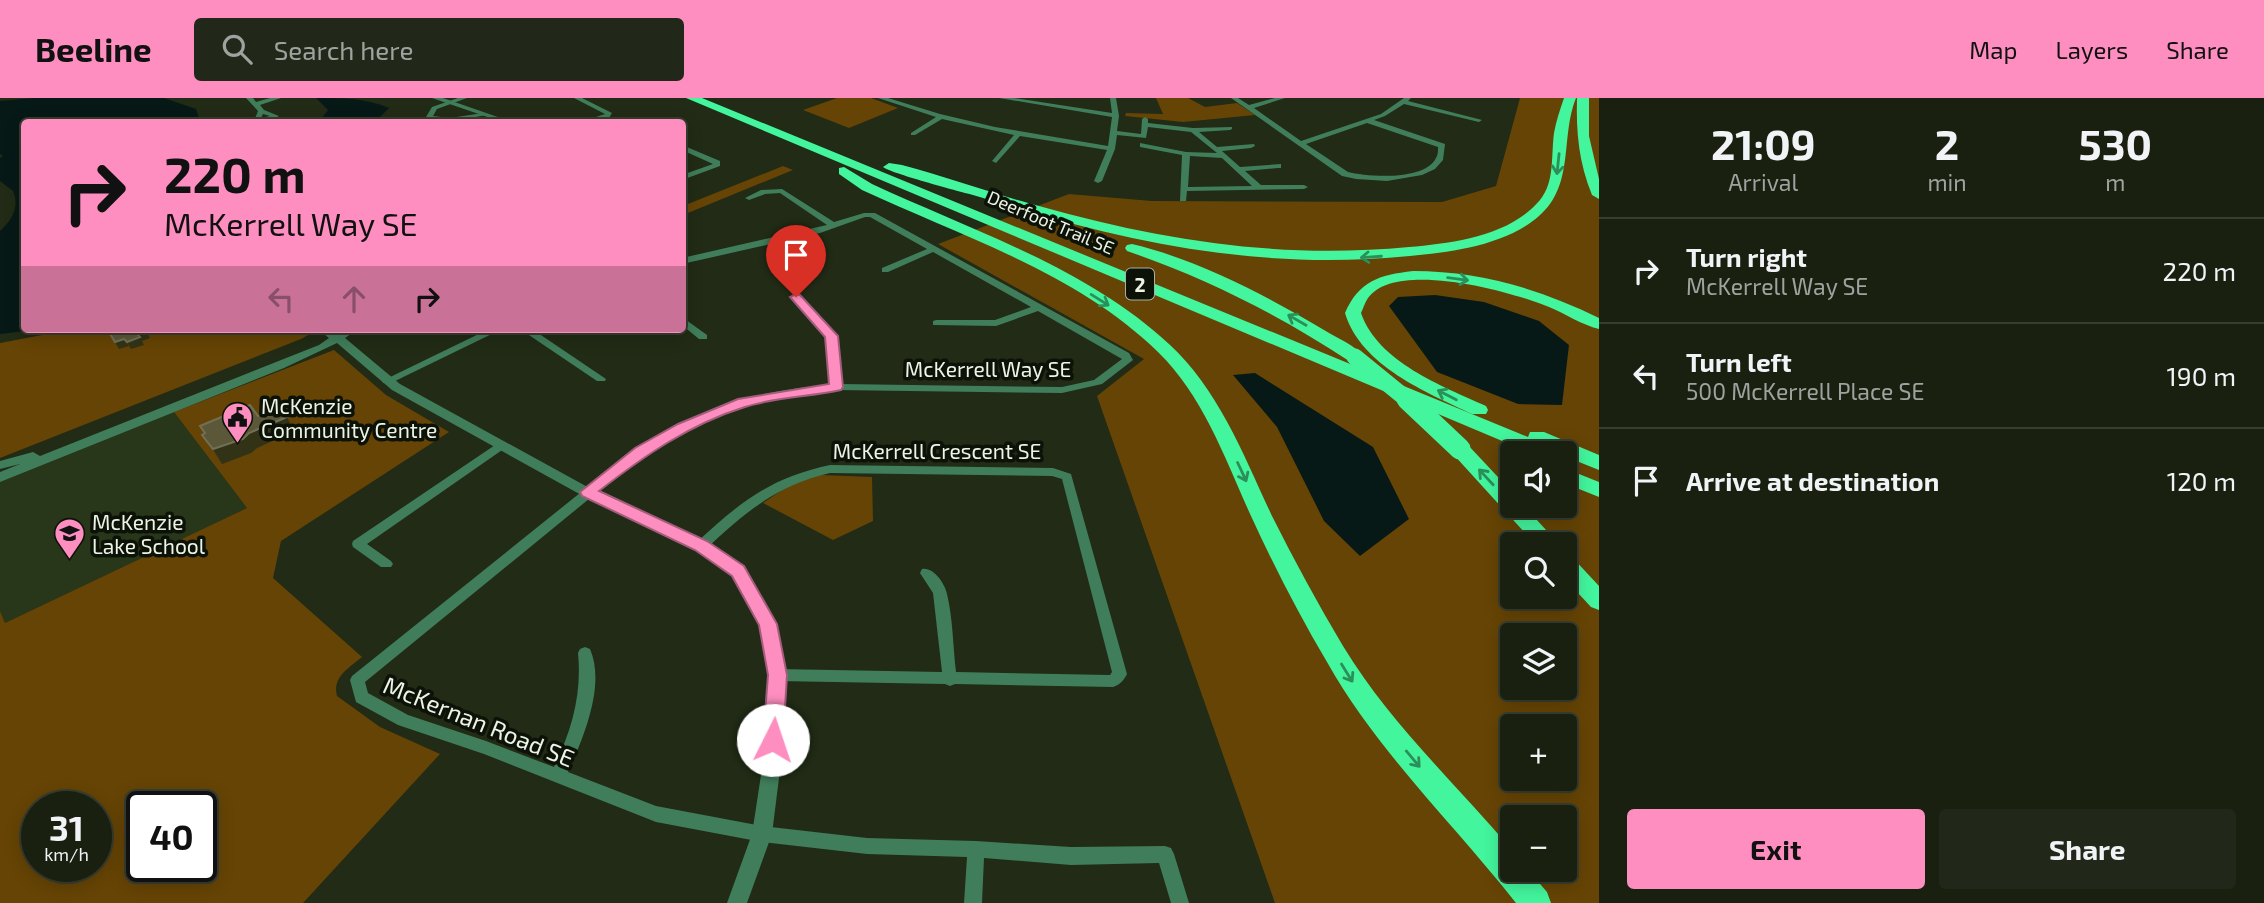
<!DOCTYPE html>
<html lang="en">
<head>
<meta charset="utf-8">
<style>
	:root { --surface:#192010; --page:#222819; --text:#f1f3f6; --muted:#9fa39f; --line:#373e30; --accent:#fd8ebf }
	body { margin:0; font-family:"Exo 2",sans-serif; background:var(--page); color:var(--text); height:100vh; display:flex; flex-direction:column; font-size:26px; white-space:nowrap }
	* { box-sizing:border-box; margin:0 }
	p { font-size:23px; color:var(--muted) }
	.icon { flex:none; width:38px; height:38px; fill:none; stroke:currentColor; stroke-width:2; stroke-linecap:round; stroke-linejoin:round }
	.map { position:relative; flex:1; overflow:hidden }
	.sheet { display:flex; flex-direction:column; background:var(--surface); width:665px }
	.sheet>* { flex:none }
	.banner { position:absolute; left:21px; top:21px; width:665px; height:214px; border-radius:7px; box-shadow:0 4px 18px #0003,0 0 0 2px var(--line); background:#fd8ebf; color:#111; overflow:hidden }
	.tools { position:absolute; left:1500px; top:343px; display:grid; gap:14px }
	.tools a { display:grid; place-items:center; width:77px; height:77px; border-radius:7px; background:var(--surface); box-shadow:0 4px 18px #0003,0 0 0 2px var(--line); font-size:35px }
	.speed { position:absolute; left:21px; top:693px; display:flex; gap:14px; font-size:35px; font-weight:700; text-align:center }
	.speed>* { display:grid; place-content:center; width:91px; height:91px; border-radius:50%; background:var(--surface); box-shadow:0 4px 18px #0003,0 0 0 2px var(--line); line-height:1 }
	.speed small { font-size:18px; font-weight:400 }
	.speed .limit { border:4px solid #111; border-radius:10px; background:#fff; color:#111 }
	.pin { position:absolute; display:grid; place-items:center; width:60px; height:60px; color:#fff; margin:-72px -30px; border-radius:50% 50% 50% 0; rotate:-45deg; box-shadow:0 0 7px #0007 }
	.pin .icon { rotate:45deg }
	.me { position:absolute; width:77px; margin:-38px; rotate:4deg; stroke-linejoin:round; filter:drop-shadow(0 0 5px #0008) }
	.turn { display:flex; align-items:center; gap:24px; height:147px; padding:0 28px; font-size:32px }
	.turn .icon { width:91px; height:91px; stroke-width:2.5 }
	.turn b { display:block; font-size:49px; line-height:60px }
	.lanes { display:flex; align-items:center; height:66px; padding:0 28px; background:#0003; justify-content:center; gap:35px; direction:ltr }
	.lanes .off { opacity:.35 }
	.eta { display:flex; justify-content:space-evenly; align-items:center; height:119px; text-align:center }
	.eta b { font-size:42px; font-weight:700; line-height:49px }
	.button { display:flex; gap:14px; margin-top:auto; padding:14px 28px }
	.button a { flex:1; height:80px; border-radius:7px; background:var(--accent); color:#111; font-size:28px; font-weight:700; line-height:80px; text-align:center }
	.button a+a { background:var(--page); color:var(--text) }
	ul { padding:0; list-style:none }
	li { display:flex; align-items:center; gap:21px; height:105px; padding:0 28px; border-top:2px solid var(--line) }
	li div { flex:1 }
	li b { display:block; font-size:26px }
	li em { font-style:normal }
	header { display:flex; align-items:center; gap:42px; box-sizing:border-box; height:98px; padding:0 35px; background:var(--accent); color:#111 }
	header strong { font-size:33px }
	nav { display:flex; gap:38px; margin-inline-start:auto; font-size:24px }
	.search { width:490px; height:63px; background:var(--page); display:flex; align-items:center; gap:18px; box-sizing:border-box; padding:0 24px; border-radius:7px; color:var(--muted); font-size:26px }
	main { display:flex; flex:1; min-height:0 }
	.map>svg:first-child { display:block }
	.built { fill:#283619 }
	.green { fill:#664405; fill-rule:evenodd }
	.water { fill:#071917 }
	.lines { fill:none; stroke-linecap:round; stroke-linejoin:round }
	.minor { fill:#407d5a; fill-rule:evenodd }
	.tertiary { fill:#407d5a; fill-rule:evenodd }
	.motorway { fill:#43f59d; fill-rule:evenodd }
	.motorway-bridge-far1 { stroke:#43f59d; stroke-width:17 }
	.motorway-bridge { stroke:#43f59d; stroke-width:21 }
	.wall { fill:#494524 }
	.shaded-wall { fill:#323316 }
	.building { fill:#5b5839; stroke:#727054; stroke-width:2 }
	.oneway { stroke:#2b8f5a }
	.route { fill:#fd8ebf; stroke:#a45c7c; stroke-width:2 }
	.labels { text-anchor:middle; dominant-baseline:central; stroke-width:7; stroke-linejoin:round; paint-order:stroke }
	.far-street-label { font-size:18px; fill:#ecf4e5; stroke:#0d1208 }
	.shield { fill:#0d1208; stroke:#a9b0a3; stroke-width:2 }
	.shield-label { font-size:19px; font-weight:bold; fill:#ecf4e5 }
	.street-label { font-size:21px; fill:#ecf4e5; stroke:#0d1208 }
	.poi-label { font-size:21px; fill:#ecf4e5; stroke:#0d1208; text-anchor:start }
	.near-street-label { font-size:24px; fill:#ecf4e5; stroke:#0d1208 }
</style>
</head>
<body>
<header>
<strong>Beeline</strong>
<div class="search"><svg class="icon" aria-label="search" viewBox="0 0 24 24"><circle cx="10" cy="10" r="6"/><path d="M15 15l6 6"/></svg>Search here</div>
<nav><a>Map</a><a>Layers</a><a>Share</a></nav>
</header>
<main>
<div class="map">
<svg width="1599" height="805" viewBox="0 0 1599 805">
	<rect width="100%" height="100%" fill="#212b15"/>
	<path class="built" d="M174,314L247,410L5,525L0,513V382Z"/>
	<g class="green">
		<path d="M837,0H871L898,10L849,30L803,12Z"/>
		<path d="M1156,0H1188L1205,9L1237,5L1255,17L1183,24L1125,18L1126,15L1163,16Z"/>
		<path d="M1520,0H1599V805H1275L1097,298L1144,261L938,146L1069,96L1152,103L1442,104L1496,88ZM1512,355H1564V408H1512ZM1512,446H1564V499H1512ZM1512,537H1564V590H1512ZM1512,628H1564V681H1512ZM1512,719H1564V772H1512Z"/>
		<path d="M783,68L793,72L683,117V108Z"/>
		<path d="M74,231H319L301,241L0,360V245Z"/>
		<path d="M334,252L386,297L449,334L281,443L273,480L362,559C349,570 332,579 337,598L380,629L440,656L303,805H0V513L5,525L247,410L174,314ZM37,709H96V768H37ZM142,709H201V768H142Z"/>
		<path d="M821,377L872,379L873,423L833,442L763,405L792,385Z"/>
	</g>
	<g class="water">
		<path d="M36,0H164L196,11L199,20L196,24H24V231H42L0,236V133C12,122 20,109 13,93L0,83V60L3,58L0,56V3Z"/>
		<path d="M316,0C342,0 366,0 389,10L375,24H319L328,12Z"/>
		<path d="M1435,197L1484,204L1539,223L1569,247L1562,307L1518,306L1437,274L1389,208L1398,199Z"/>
		<path d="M1255,275L1373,349L1409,421L1360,458L1324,423L1277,329L1233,277Z"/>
	</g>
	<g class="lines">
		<g class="minor">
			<path d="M246,0H253L256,4L270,0H281L260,7L264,12L279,18L267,24L254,23L258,13ZM263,16L270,18L261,20Z"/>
			<path d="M458,0H467L437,11L433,18L450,20L483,15L486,17L450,24L426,19L432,9Z"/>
			<path d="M574,0H582L612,15L609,20L583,24L584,23L605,16Z"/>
			<path d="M878,0H888L940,16L995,29L1108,48L1112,19L999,0H1014L1112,15L1110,0H1116L1119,18L1117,33L1141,36L1142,21L1145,19L1148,21V25L1193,30L1232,29V31L1230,32L1199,34L1217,49L1254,46L1255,48L1251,50L1222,53L1240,69L1281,66V70H1278L1245,73L1261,87H1304L1308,89L1304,91L1187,93L1186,103H1180L1182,57L1140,49V45L1186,54L1217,55L1191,34L1148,29L1146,40L1117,37L1115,51L1102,83L1098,85L1094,83L1107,52L1020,38L996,65L992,63L1014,37L942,21L915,37H911V35L936,19ZM1190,58L1222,60L1252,88L1188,89Z"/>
			<path d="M1231,0H1238L1249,7L1275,0H1285L1254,10L1301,43L1381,16L1404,0H1411L1408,3L1482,22L1479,24L1404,6L1385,18L1374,22L1445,46L1443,62L1435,71L1422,77L1387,83L1356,81L1342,78ZM1367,25L1438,49C1438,53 1438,57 1436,60C1425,83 1368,79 1348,74L1306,46Z"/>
			<path d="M682,47L720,63V68L682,82V77L713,66L682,52Z"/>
			<path d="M782,91L834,124L864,115H875L1129,255L1133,262L1102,286L1062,295L836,292L793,297L746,308L687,332L644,356L365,584L368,595L408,617L486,643L554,669C572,632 582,596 578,555L580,551L585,549L590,551C606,587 583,641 568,674L656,708L762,728L867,740L976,743L1071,749L1165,748L1171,750L1174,756L1189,805H1171L1159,765L1071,767L984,760L982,805H964L967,759L867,756L762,744L656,724L484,656L398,627L356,604L350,582L352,578L636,350C669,332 703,314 739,303C769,293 800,290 830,286L826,239L793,201V197H799L836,238L841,286L1062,289L1094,282L1122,261L1038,213L996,228L933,227V223L936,222H995L1031,209L933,154L888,174H882V170L927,151L870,119H865L820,135L682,166V160L827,127L780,95L765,96L749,102L745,100L761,92Z"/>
			<path d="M682,219L707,237V241H699L682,227Z"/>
			<path d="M489,231H502L391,285H383L382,283Z"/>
			<path d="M520,231H532L606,281L605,283H597Z"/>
			<path d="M501,343L505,344L507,347L505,350L367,446L391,463L393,466L391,469H381L353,449L352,446L353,443Z"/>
			<path d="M830,367L1053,370L1071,376L1127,576C1124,582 1120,587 1113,589L955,586L950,588L945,586L777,583L772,581L770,577L772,573L777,571L942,574L933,495L920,475L922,471C934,469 945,486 947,496C953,521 953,549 956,574L1110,577L1112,574L1062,381L1052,378L830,375C777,387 744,415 706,451H696L695,448L696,445C740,404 770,380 830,367Z"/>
		</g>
		<g class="tertiary">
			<path d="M432,0H443L512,24H502Z"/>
			<path d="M344,231H358L345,240L400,286L593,392L706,444L743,469L776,526L785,577L781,664L772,736L747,805H727L752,736L763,664L769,577L760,526L733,477L696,452L583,398L392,292L337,245L284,270L0,384V374L20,366L0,371V363L33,354L40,358L319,247L329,240L324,236L326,234L337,235Z"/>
		</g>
		<g class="motorway">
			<path d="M686,0H702L1528,339L1530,334H1544L1599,357V372L1564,358V355H1531Z"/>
			<path d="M1564,0H1576C1560,40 1575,87 1539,118C1506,147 1452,154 1410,158C1251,173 1123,143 973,97C958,93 890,75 883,69L889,65L902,67C948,79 993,96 1039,108C1163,143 1280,161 1409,149C1453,145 1510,138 1540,102C1555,84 1551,57 1554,35C1556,23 1560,12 1564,0Z"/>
			<path d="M1577,0H1589V38L1599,81V101L1592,97C1579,65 1576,35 1577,0Z"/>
			<path d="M844,69L872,86C973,133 1086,169 1169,246C1219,292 1244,358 1272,418C1294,462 1318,506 1343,548C1389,624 1455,685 1512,752V772H1528L1547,794L1551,805H1516C1453,725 1377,653 1327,564C1299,517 1274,468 1251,418C1225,361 1204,299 1158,254C1077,175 963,139 862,92L839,76V70Z"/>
			<path d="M1132,146C1199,162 1265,197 1324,232C1337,240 1355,247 1364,259L1361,263H1349C1279,217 1206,180 1127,153L1125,150L1127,147Z"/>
			<path d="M1413,173C1479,173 1540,191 1599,220V231C1582,227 1566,216 1549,209C1513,194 1396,161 1368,200C1365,204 1363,211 1361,215C1378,264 1442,288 1486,308L1488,312L1486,316H1472C1426,294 1361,268 1345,215C1359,183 1379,177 1413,173Z"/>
			<path d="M1460,345L1467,346L1512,394V408H1524L1559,446H1535L1453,356L1450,351L1453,346Z"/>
			<path d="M1564,370L1599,384V399L1564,385Z"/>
			<path d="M1564,457L1572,459L1599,488V512L1591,509L1564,480Z"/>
		</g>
		<path class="motorway-bridge-far1" d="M1355,259L1409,303"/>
		<path class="motorway-bridge" d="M1407,301L1460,351"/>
	</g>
	<path class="wall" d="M258,318L287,319L294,333L257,350L251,355L222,366L202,337L204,335L200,328Z"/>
	<g class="shaded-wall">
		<path d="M146,233L150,240L142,243L144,247L131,251L127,244L137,236Z"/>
		<path d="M124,241L129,248L119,251L115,244Z"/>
		<path d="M287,319L294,333L257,350L251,355L222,366L213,351Z"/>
	</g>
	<g class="building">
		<path d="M107,231H144L146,233L137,236L140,239L127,244L124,241L115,244Z"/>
		<path d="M250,307L258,318L279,309L287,319L249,335L243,341L213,351L202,337L205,335L200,328Z"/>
	</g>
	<defs><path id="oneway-shaft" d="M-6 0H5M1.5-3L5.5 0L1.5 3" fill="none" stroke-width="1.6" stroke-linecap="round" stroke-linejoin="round" transform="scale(1.75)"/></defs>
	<g class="oneway">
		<use href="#oneway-shaft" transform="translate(1558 66) rotate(96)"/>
		<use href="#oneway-shaft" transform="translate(1371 159) rotate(176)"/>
		<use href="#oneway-shaft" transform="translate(1458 181) rotate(7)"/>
		<use href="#oneway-shaft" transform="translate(1100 202) rotate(32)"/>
		<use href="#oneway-shaft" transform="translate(1297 222) rotate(-150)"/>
		<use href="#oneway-shaft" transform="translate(1447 297) rotate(-153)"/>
		<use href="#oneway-shaft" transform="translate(1242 374) rotate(65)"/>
		<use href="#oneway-shaft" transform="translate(1486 379) rotate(-133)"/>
		<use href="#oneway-shaft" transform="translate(1347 575) rotate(58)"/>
		<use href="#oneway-shaft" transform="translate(1413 661) rotate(50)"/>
	</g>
	<path class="route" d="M796,196L800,197L838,238L843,289L841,292C810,299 775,299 745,309C690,326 644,358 599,393L707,443L744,468L777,526L787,577L783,642L780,649L773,651L766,649L763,642L768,577L759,527L732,478L695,452L582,398L580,394L635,350L678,326L738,301L829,286L825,239L790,199Z"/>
	<defs>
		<symbol id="civic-pin" viewBox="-11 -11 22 30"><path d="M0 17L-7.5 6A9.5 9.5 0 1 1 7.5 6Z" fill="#fd8ebf" stroke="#0d1208"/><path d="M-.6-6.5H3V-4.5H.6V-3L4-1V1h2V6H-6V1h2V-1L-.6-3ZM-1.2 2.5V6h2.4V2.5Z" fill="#111"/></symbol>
		<symbol id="school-pin" viewBox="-11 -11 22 30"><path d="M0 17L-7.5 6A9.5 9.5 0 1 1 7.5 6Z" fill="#fd8ebf" stroke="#0d1208"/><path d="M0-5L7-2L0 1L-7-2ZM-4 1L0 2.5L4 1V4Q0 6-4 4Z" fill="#111"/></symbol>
	</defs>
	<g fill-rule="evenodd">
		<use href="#civic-pin" x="220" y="302" width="35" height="47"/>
		<use href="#school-pin" x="52" y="418" width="35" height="47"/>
	</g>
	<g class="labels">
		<g class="far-street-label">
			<text transform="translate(1051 124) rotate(23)">Deerfoot Trail SE</text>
		</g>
		<rect class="shield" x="1126" y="170.5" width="28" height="31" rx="5"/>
		<g class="shield-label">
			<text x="1140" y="186">2</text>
		</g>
		<g class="street-label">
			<text x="988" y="270">McKerrell Way SE</text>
			<text x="937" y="352">McKerrell Crescent SE</text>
		</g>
		<g class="poi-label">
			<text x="261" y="307">McKenzie<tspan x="261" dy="24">Community Centre</tspan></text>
			<text x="92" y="423">McKenzie<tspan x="92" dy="24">Lake School</tspan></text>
		</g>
		<g class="near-street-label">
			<text transform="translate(479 623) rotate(22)">McKernan Road SE</text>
		</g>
	</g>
</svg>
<div class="tools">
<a><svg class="icon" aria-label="sound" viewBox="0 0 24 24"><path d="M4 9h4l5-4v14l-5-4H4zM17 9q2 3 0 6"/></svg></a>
<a><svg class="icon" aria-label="search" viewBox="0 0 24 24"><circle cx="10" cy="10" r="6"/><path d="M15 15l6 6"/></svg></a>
<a><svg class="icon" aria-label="layers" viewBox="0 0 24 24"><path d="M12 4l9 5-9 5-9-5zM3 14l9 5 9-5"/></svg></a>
<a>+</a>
<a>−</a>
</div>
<div class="speed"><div>31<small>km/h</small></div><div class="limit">40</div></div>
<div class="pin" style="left:796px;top:199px;background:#d93025"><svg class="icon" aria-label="arrive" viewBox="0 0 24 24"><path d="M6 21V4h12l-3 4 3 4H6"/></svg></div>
<svg class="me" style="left:773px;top:642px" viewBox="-20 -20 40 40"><circle r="19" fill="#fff"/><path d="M0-13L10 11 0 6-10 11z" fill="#fd8ebf"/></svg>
<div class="banner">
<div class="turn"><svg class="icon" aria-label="right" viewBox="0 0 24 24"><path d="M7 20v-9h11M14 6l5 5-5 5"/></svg><div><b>220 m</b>McKerrell Way SE</div></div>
<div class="lanes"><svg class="icon off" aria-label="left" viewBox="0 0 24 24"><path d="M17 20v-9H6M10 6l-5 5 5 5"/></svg><svg class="icon off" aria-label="ahead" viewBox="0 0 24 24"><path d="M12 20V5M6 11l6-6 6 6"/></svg><svg class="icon" aria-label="right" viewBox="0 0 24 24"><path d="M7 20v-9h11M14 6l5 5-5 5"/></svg></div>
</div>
</div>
<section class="sheet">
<div class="eta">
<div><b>21:09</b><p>Arrival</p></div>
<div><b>2</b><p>min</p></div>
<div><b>530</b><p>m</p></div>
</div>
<ul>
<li><svg class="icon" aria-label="right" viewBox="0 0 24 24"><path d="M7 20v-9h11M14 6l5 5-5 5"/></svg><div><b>Turn right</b><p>McKerrell Way SE</p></div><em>220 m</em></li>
<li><svg class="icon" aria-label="left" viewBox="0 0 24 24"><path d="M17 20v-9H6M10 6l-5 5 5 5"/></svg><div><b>Turn left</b><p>500 McKerrell Place SE</p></div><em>190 m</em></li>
<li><svg class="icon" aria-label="arrive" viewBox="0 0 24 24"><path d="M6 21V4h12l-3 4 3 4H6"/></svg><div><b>Arrive at destination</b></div><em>120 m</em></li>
</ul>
<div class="button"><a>Exit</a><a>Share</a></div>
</section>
</main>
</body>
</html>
